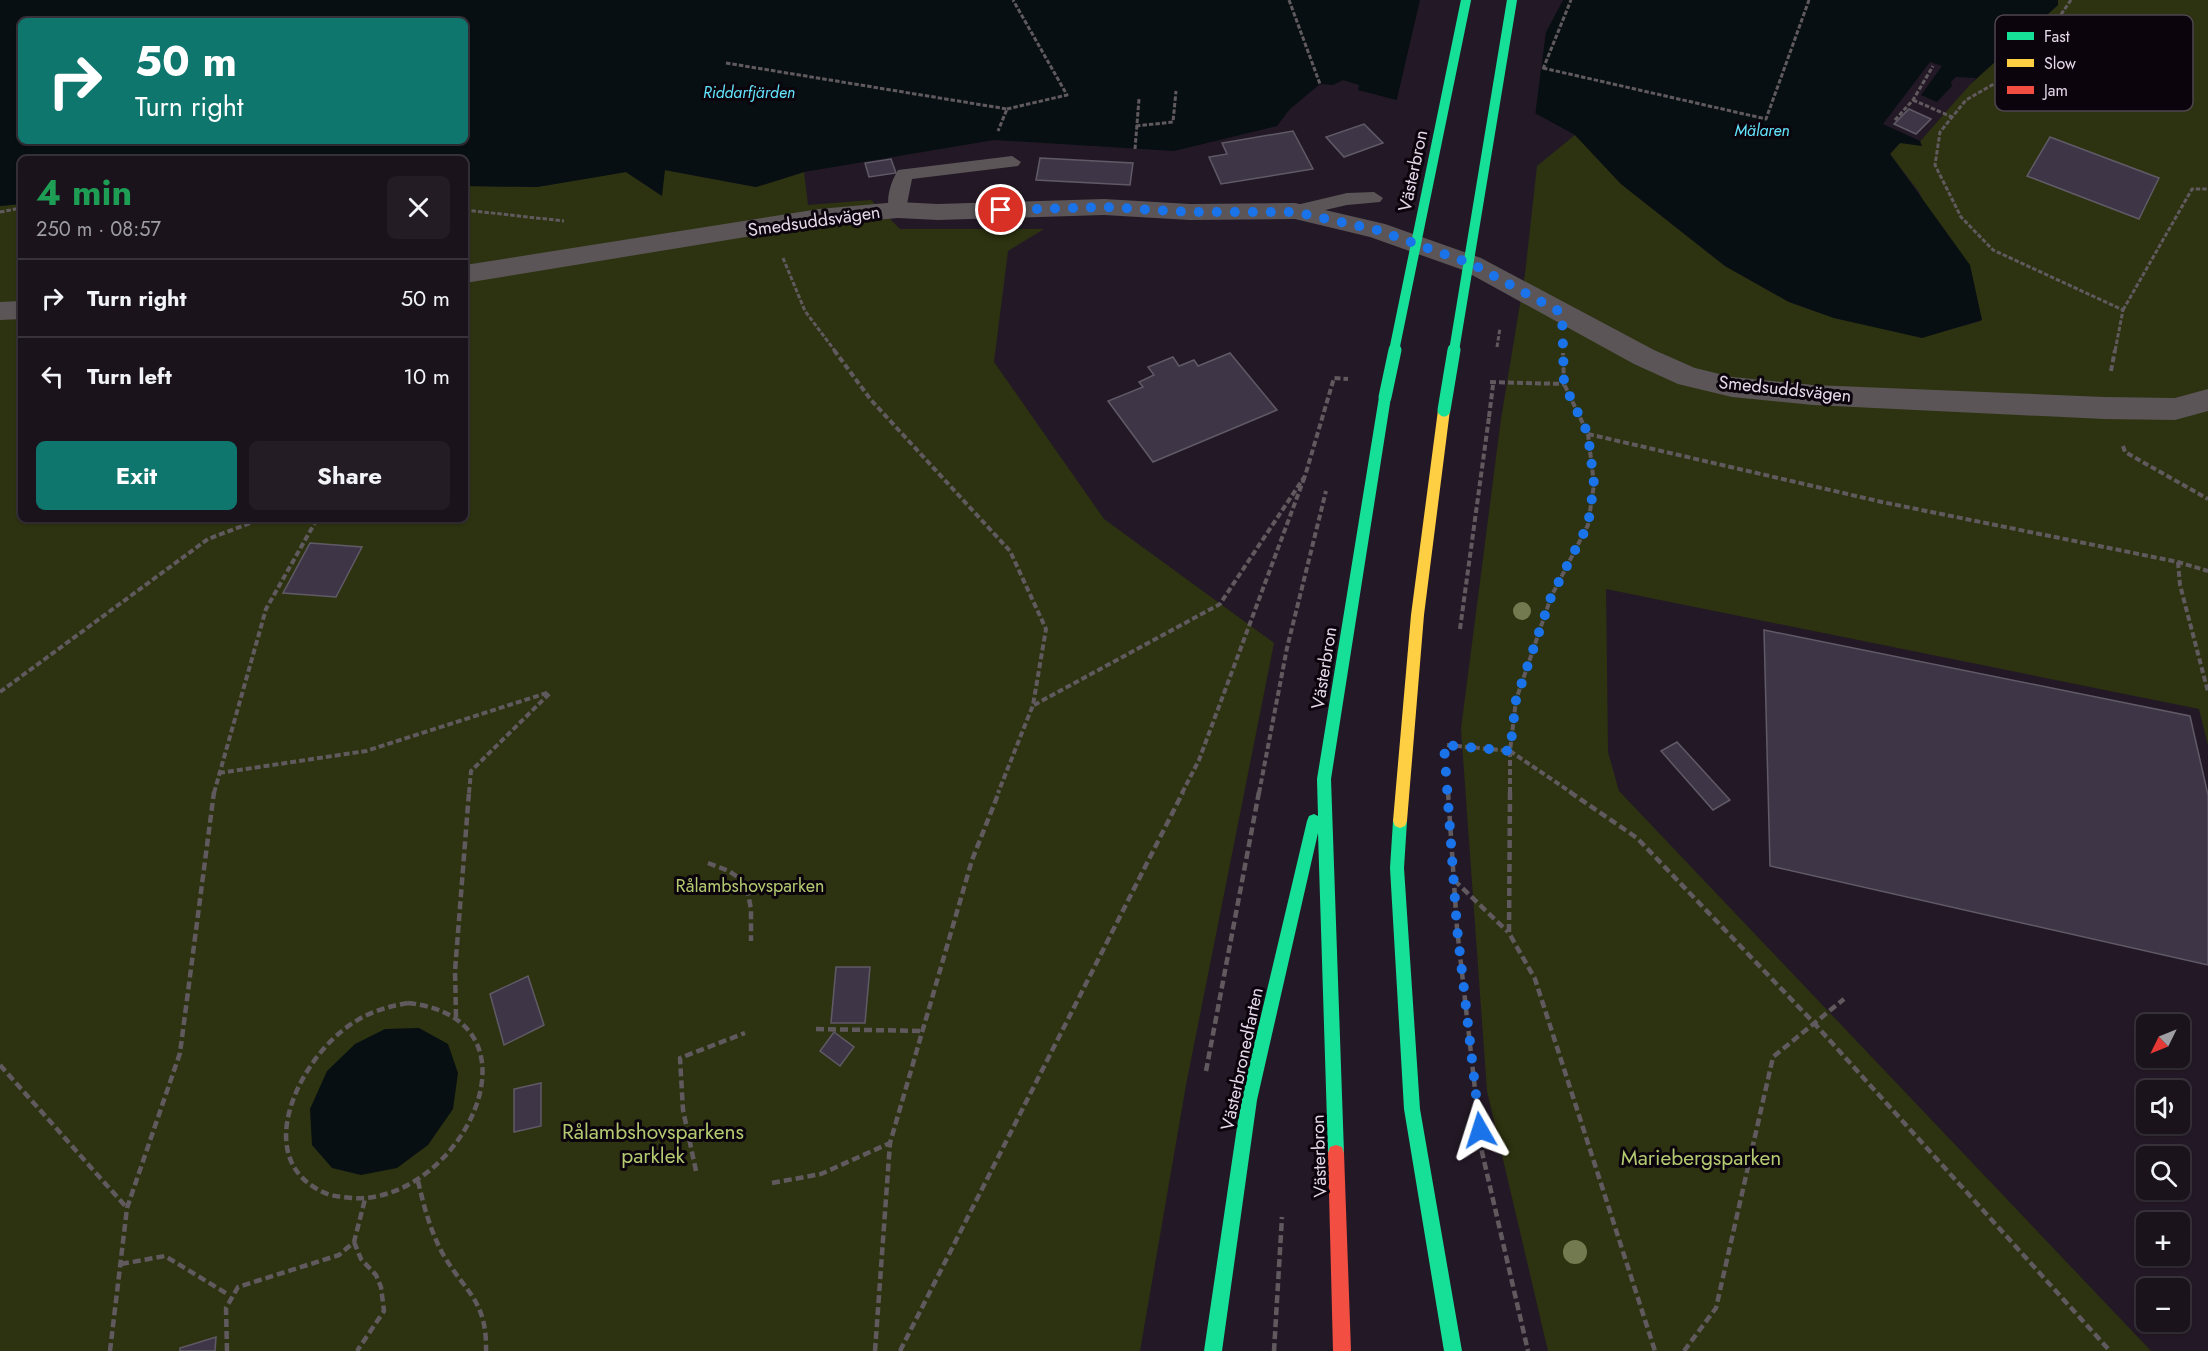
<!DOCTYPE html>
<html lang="en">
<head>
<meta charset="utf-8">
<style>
	:root { --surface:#1a131c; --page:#231c25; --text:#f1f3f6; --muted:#9f9ea3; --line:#38323b; --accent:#0f766e }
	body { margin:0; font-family:Jost,sans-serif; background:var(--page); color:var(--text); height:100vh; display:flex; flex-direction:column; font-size:22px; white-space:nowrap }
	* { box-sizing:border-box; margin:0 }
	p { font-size:20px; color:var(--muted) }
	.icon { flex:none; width:33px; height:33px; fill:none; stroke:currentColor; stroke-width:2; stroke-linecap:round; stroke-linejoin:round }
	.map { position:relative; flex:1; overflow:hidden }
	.details { position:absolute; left:18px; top:156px; width:450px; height:366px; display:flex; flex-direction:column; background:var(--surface); border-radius:9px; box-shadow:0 2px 4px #0004,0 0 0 2px var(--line) }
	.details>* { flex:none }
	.top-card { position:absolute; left:18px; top:18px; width:450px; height:126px; border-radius:9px; box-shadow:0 2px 4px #0004,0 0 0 2px var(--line); background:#0f766e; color:#fff; overflow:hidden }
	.needle { width:39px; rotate:227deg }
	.buttons { position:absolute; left:2136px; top:1014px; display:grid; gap:12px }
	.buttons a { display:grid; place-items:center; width:54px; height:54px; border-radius:9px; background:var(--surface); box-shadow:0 2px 4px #0004,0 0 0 2px var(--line); font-size:30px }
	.pin { position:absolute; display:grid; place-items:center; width:51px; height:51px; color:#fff; margin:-26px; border:3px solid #fff; border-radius:50%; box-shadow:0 2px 6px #0007 }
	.me { position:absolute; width:66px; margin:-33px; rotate:354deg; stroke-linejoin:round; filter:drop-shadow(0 0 4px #0008) }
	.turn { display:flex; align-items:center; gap:21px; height:126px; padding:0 18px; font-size:27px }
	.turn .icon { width:78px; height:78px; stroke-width:2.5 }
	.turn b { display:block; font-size:42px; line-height:51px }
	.round { display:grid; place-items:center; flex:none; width:63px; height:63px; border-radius:9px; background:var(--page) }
	.summary { display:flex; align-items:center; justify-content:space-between; height:102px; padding:0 18px }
	h1 { font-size:36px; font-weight:700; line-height:45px; color:#1e9e55 }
	.action { display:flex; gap:12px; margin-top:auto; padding:12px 18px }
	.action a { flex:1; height:69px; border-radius:9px; background:var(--accent); color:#fff; font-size:24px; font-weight:700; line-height:69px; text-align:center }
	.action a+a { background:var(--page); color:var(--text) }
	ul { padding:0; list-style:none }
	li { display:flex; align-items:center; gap:18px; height:78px; padding:0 18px; border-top:2px solid var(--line) }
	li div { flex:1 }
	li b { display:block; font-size:22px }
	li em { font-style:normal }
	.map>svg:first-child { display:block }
	.green { fill:#2d3310 }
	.water { fill:#070f12; fill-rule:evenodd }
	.pier { fill:#231926 }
	.building { fill:#3e3646; stroke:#605a66; stroke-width:1.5 }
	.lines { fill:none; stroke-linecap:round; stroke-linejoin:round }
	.path-far2 { stroke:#605a5f; stroke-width:3; stroke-dasharray:4.5 2; stroke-linecap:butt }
	.path-far1 { stroke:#605a5f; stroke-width:4; stroke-dasharray:6 3; stroke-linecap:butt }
	.path { stroke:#605a5f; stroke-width:4.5; stroke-dasharray:8 4; stroke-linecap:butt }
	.lane { fill:#5b5558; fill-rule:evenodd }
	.street { fill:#5b5558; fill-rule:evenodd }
	.fast { fill:#16e098; fill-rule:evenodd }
	.slow { fill:#ffcf43; fill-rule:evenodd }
	.jam { fill:#f24e42; fill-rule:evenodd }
	.path-bridge-far1 { stroke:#605a5f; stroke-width:3; stroke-dasharray:4.5 2; stroke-linecap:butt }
	.path-bridge { stroke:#605a5f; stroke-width:4; stroke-dasharray:6 3; stroke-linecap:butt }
	.fast-bridge-far1 { stroke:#16e098; stroke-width:10 }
	.fast-bridge { stroke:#16e098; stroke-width:13 }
	.tree { fill:#737a4f }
	.route { stroke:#1a73e8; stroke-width:10; stroke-dasharray:0 18 }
	.labels { text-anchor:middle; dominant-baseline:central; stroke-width:6; stroke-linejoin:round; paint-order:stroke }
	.far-water-label { font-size:16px; font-style:italic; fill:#63e5fd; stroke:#0b040d }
	.street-label { font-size:18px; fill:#e6daea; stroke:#0b040d }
	.park-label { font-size:18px; fill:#b4ca70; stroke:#0b040d }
	.near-park-label { font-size:21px; fill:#b4ca70; stroke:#0b040d }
	.key { fill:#0b040d; stroke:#4d444f; stroke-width:1.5 }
	.key-label { font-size:16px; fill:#e6daea }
</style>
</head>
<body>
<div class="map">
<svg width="2208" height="1351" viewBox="0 0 2208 1351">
	<rect width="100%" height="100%" fill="#231926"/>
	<g class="green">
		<path d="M2058,0H2208V745L2199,709L1606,589L1608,752L1619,791L2151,1351H1548L1487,1091L1461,729L1501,419L1525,274L1537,166L1575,135L1621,184L1725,266L1789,302L1834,318L1922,337L1981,321L1919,192L1890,154L1900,143L1920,141L1966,88L2058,5Z"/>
		<path d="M664,170L756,187L804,172L808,205L871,200L900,229H1044L1008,251L994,362L1104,519L1274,643L1186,1085L1140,1351H0V206L21,204V519H465V186L537,187L626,172L661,195Z"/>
	</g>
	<g class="water">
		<path d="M0,0H1532L1400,101L1358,90L1359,85L1343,80L1333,85L1320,84L1290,109L1277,126L1174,151L994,140L804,172L756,187L665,170L662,196L626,172L537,187L465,186V159H21V204L0,206ZM21,21H465V141H21Z"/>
		<path d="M1563,0H2058V5L1966,88L1920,141L1922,146L1900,143L1890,154L1970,265L1982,320L1922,338L1834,318L1789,302L1725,266L1621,184L1575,135L1535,113L1504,112Z"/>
		<path d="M419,1028L448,1044L458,1073L453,1109L428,1145L397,1168L361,1175L332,1168L312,1145L310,1109L327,1071L355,1044L385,1029Z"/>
	</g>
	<g class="pier">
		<path d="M1420,0H1535L1477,107L1396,103Z"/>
		<path d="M1547,24L1535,116L1504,115L1502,111Z"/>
		<path d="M1930,62L1942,66L1921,95L1937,102L1952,86L1951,82L1956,77L1976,78L1920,141L1883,124Z"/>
	</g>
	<g class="building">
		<path d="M1909,109L1931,119L1916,134L1894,124Z"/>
		<path d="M1364,124L1383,143L1344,157L1326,137Z"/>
		<path d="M1293,131L1313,169L1221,184L1209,157L1227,154L1222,143Z"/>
		<path d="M2050,137L2159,178L2139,219L2027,176Z"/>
		<path d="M1040,158L1133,163L1130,185L1036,180Z"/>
		<path d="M891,159L896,173L869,177L865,163Z"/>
		<path d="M1230,353L1277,410L1153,462L1108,401L1143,387L1139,382L1154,375L1148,367L1173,357L1179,366L1194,360L1198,366Z"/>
		<path d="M310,543L362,547L336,597L283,593Z"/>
		<path d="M1764,630L2190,716L2208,795V965L1770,866Z"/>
		<path d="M1677,742L1730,800L1713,810L1661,751Z"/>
		<path d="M836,967H870L865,1023H831Z"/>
		<path d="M528,976L544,1025L504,1045L490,994Z"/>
		<path d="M834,1032L854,1047L840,1066L820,1051Z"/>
		<path d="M541,1083V1126L514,1132V1089Z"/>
		<path d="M216,1337L215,1351H180V1348Z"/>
	</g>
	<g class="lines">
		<g class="path-far2">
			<path d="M1289,0L1320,84"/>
			<path d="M2071,0L2025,66L1966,100L1940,132L1935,165L1961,217L1993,250L2123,310L2115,351"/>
			<path d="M726,63L1007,109L998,131"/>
			<path d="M1543,68L1766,119L1809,0"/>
			<path d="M1543,69L1571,0"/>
			<path d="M1913,100L1952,117"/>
			<path d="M1007,109L1067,95L1013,0"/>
			<path d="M1895,120L1913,100L1933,66"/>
			<path d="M1136,126L1173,122L1176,91"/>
			<path d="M1135,149L1139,99"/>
			<path d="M465,210L564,221"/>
			<path d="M0,212L21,208"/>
			<path d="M783,258L805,311L835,351"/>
			<path d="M2123,310L2192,189H2208"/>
		</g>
		<g class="path-far1">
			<path d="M834,350L871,400L1010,551L1046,629L1033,705L998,793"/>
			<path d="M2111,371L2115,350"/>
			<path d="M1490,382L1564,384"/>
			<path d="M1588,434L1882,502L2178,562L2208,571"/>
			<path d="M2123,446L2125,452L2208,499"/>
			<path d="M2178,562L2180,585L2208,692"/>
			<path d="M1460,629L1489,417"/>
			<path d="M0,692L208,539L261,519"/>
			<path d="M1034,705L1220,604L1305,476L1334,378L1348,379"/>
			<path d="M1447,745L1510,751L1572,793"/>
			<path d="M219,773L366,751L550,692"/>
			<path d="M1448,789V793"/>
			<path d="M214,793L266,609L317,519"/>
			<path d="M469,793L471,771L551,692"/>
			<path d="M1182,793L1199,760L1305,476"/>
			<path d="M1259,793L1287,648L1326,491"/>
			<path d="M1510,793V751L1516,700L1551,597L1588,525L1594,484L1588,434L1564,384L1563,353"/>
		</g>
		<g class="path">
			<path d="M1448,792L1457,928L1482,1152L1528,1351"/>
			<path d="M1510,792L1509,933L1535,979L1655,1351"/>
			<path d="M1570,792L1637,838L1814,1023L2110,1351"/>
			<path d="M708,863L729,871L746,883L751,909V941"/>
			<path d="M1454,880L1508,932"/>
			<path d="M408,1003C553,1019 460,1205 352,1198C340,1197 328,1196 317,1189C254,1153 300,1064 342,1031C361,1015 383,1007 408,1003Z"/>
			<path d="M456,1017L455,971L469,792"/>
			<path d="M816,1029L922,1031"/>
			<path d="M0,1065L127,1208"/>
			<path d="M1206,1071L1259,792"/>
			<path d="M696,1171L683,1110L680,1058L745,1033"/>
			<path d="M418,1181C424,1207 431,1233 444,1256C467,1294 487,1301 486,1351"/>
			<path d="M772,1183L821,1174L890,1143"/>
			<path d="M354,1242L361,1259L376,1275L381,1287L384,1311L357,1351"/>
			<path d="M121,1264L165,1256L229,1295"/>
			<path d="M110,1351L127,1208L180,1053L214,792"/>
			<path d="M227,1351L226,1308L238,1287L339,1255L354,1242L365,1199"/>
			<path d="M875,1351L890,1143L972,860L999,792"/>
			<path d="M900,1351L1183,792"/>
			<path d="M1274,1351L1282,1217"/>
			<path d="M1684,1351L1716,1308L1773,1057L1844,999"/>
		</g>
		<g class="lane">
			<path d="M1012,156L1021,162L1018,166L912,179L905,214H891C884,202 891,181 898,170Z"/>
			<path d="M1374,192L1383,198L1380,202L1347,205L1295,217L1288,215L1286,211L1288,207L1347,193Z"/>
		</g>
		<g class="street">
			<path d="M1104,199L1190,204L1295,203L1385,224L1481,258L1654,350L1695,368L1732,377L1813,385L2104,397L2175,398L2208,389V411L2175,420L2104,419L1813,405L1732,397L1678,384L1634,364L1463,270L1370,237L1295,219L1190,220L1104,215L938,220L898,218L819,225L465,283V265L819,209L898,202L938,204Z"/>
			<path d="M21,301V319L0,320V302Z"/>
		</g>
		<g class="fast">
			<path d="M1385,393L1391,397L1331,779L1344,1153L1342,1159L1336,1161L1330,1159L1328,1153L1318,833L1257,1100L1222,1351H1204L1241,1100L1307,821L1309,816L1314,814L1318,816L1317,779L1379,397Z"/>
			<path d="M1400,814L1405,816L1407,821L1404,868L1420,1109L1462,1351H1444L1404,1109L1390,868L1393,821L1395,816Z"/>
		</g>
		<path class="slow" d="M1444,406L1450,410L1424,615L1407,821L1405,826L1400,828L1395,826L1393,821L1411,615L1438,410Z"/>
		<path class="jam" d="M1336,1145L1342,1147L1344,1153L1351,1351H1333L1328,1153L1330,1147Z"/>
		<path class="path-bridge-far1" d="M1497,347L1500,328"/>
		<path class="path-bridge" d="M1489,417L1493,385"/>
		<g class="fast-bridge-far1">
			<path d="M1394,351L1466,0"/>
			<path d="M1454,351L1512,0"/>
		</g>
		<g class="fast-bridge">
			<path d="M1385,397L1395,350"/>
			<path d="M1444,410L1454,350"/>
		</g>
	</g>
	<g class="tree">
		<circle cx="1522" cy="611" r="9"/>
		<circle cx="1575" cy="1252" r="12"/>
	</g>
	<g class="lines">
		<path class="route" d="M1001,210L1104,207L1190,212H1295L1377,230L1472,264L1562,313L1564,384L1588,434L1594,484L1588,525L1551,597L1516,700L1510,751L1444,745L1457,928L1480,1130"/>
	</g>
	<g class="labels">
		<g class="far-water-label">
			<text x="749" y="92">Riddarfjärden</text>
			<text x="1762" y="130">Mälaren</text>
		</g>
		<g class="street-label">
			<text transform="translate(1413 171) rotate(-78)">Västerbron</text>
			<text transform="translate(814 221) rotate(-8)">Smedsuddsvägen</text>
			<text transform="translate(1785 389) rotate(6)">Smedsuddsvägen</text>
			<text transform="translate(1324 668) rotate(-81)">Västerbron</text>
			<text transform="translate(1242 1059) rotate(-78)">Västerbronedfarten</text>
			<text transform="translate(1319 1156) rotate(-92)">Västerbron</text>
		</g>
		<g class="park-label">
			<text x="750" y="886">Rålambshovsparken</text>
		</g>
		<g class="near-park-label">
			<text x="653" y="1132">Rålambshovsparkens<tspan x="653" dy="24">parklek</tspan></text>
			<text x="1701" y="1158">Mariebergsparken</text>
		</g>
	</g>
	<rect x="1995" y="15" width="198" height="96" rx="9" class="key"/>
	<rect x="2007" y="32" width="27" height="8" fill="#16e098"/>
	<rect x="2007" y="59" width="27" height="8" fill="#ffcf43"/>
	<rect x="2007" y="86" width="27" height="8" fill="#f24e42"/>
	<g class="key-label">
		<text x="2044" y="42">Fast</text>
		<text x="2044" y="69">Slow</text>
		<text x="2044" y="96">Jam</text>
	</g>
</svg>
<div class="buttons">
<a><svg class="needle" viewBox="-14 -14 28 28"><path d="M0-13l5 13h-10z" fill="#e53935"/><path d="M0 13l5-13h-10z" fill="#9f9ea3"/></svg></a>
<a><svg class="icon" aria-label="sound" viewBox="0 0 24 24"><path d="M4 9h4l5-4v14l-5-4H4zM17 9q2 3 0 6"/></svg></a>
<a><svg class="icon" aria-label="search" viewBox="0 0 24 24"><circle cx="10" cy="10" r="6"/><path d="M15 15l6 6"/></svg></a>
<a>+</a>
<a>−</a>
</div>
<div class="pin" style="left:1001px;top:210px;background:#d93025"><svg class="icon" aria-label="arrive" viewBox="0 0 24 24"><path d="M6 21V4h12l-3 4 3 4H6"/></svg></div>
<svg class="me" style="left:1480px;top:1130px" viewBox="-20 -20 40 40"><path d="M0-17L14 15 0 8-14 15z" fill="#1a73e8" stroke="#fff" stroke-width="4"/></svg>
<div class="top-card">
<div class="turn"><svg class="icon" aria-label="right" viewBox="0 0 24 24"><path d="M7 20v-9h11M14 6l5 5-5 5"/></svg><div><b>50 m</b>Turn right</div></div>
</div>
<section class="details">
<div class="summary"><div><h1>4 min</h1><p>250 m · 08:57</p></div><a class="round"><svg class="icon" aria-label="close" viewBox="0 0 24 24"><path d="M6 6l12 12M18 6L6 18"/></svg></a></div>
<ul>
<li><svg class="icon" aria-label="right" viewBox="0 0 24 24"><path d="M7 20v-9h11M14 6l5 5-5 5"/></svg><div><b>Turn right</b></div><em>50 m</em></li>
<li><svg class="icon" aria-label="left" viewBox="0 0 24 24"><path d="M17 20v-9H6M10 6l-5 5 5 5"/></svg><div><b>Turn left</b></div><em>10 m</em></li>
</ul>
<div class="action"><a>Exit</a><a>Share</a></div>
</section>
</div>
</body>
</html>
